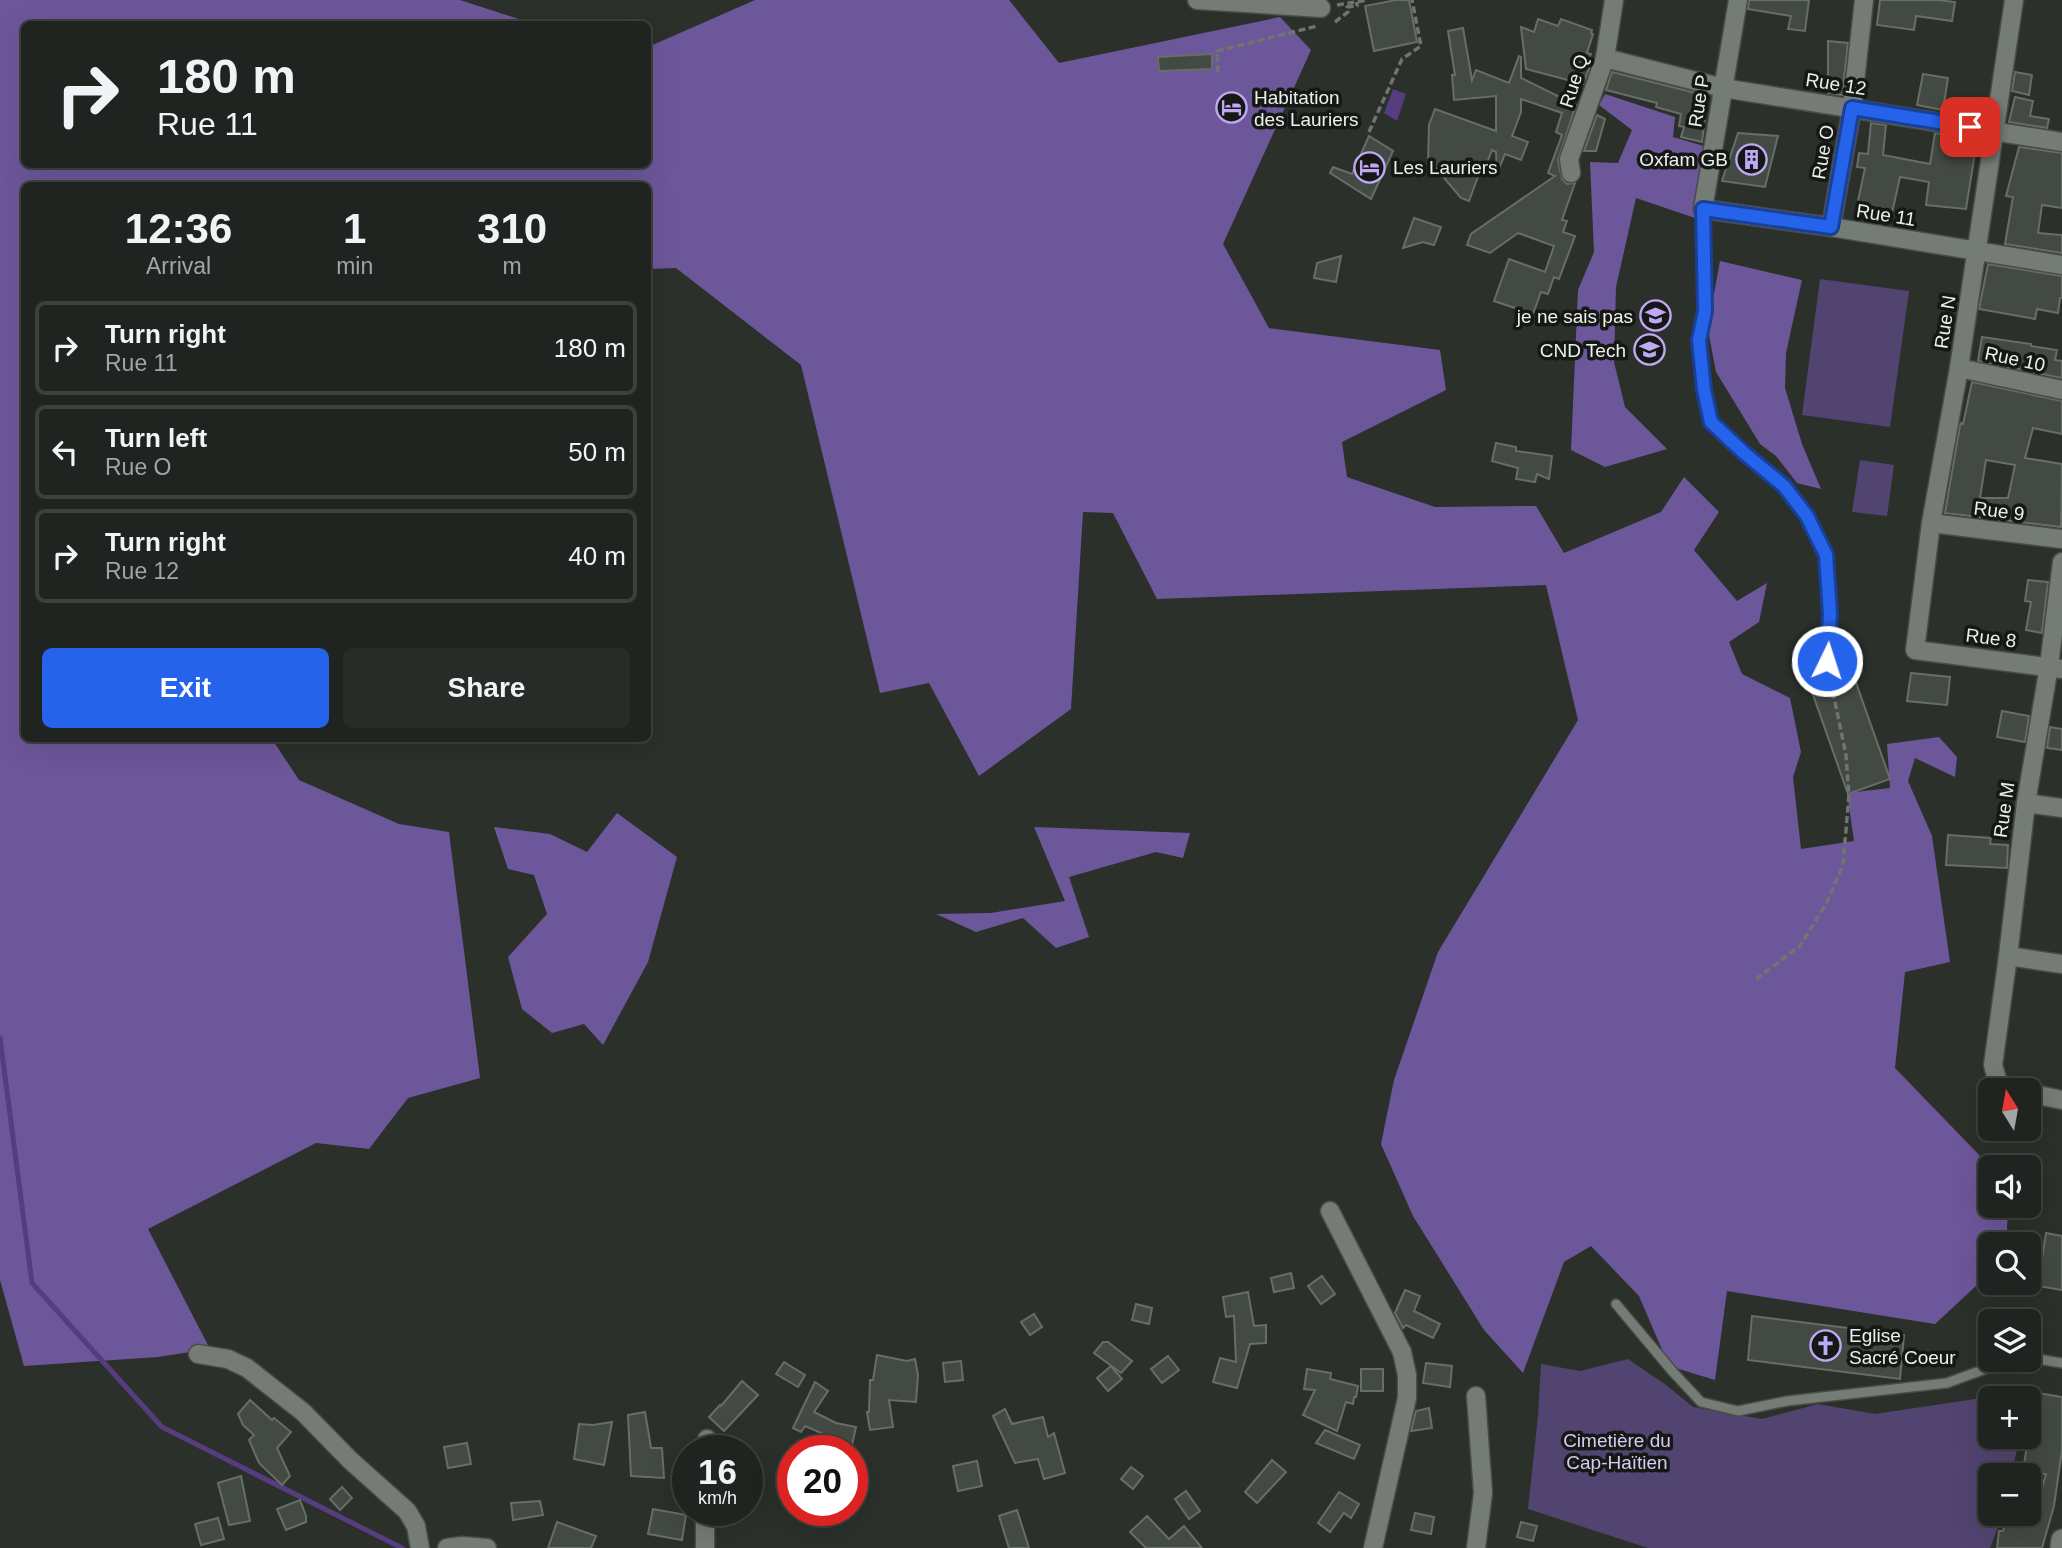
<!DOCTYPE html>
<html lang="en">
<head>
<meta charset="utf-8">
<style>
	:root { --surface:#202420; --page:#282c29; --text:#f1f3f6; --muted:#a2a4a5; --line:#3d413e; --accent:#2563eb }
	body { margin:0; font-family:Arial,sans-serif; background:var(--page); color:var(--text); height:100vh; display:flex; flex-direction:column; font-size:26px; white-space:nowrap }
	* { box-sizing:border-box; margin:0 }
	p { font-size:23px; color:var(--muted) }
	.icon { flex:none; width:38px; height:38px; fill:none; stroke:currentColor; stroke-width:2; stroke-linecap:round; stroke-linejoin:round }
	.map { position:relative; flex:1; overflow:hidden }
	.details { position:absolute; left:21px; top:182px; width:630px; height:560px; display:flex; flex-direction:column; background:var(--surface); border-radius:10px; box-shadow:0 7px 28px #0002,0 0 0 2px var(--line) }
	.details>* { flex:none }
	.banner { position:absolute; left:21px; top:21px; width:630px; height:147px; border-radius:10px; box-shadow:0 7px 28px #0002,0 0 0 2px var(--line); background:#202420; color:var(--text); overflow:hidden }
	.needle { width:46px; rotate:349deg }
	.controls { position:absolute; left:1978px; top:1078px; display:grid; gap:14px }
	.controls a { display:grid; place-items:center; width:63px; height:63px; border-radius:10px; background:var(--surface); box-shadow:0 7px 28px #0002,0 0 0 2px var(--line); font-size:35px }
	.speed { position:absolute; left:672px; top:1435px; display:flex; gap:14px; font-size:35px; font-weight:700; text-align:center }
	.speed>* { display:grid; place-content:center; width:91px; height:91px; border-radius:50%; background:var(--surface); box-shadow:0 7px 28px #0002,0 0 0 2px var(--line); line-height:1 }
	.speed small { font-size:18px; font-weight:400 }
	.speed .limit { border:10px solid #d22; background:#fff; color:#111 }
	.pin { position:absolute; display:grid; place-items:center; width:60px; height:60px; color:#fff; margin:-30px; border-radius:14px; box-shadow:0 4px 10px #0006 }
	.me { position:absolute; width:77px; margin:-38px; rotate:4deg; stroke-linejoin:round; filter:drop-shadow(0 0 5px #0008) }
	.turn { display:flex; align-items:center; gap:24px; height:147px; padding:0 21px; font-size:32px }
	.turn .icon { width:91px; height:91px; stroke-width:2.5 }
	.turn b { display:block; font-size:49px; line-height:60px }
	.eta { display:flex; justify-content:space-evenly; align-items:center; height:119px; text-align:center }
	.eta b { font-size:42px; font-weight:800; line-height:49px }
	.action { display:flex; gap:14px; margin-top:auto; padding:14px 21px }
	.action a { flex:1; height:80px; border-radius:10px; background:var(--accent); color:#fff; font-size:28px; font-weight:800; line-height:80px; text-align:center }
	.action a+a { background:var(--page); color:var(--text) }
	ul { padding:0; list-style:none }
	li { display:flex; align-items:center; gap:21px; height:94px; margin:0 14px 10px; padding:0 7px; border:4px solid var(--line); border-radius:10px }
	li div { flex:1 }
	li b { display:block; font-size:26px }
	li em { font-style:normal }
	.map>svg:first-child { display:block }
	.green { fill:#524471 }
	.forest { fill:#6d579b }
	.water { fill:#553d7f }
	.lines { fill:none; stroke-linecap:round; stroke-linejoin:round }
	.stream { stroke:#553d7f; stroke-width:5 }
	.building { fill:#434943; stroke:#676d67; stroke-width:2; fill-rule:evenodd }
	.service-casing { stroke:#484c47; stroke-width:12 }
	.minor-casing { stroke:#484c47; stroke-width:21 }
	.tertiary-casing { stroke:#484c47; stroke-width:24 }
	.path { stroke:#707470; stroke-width:3.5; stroke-dasharray:7 3.5; stroke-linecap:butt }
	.service { stroke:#757b75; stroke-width:9 }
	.minor { stroke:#757b75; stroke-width:18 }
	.tertiary { stroke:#757b75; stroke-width:21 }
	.route-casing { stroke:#184099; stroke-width:18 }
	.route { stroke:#2563eb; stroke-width:12 }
	.labels { text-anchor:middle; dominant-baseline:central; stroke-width:7; stroke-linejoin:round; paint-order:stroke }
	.street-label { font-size:19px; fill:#ecf0ec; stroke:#151815 }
	.poi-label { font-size:19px; fill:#ecf0ec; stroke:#151815; text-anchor:start }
	.park-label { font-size:19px; fill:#d6cbf2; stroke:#151815 }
</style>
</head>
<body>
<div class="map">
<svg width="2062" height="1548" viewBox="0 0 2062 1548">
	<rect width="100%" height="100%" fill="#2b302b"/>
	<g class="green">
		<path d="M1820,279L1909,291L1890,427L1802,415Z"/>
		<path d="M1860,460L1894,465L1887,516L1852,512Z"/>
		<path d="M1628,1359L1666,1385L1693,1407L1762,1419L1818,1404L1875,1414L1982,1398L2030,1395L2028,1401V1398H1990V1437H2020L2011,1475H1990V1514H2003L1990,1548H1648L1528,1509L1538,1416L1541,1364L1580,1371Z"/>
	</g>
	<g class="forest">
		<path d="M0,0H460L534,24H24V164H648V47L755,0H1009L1059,63L1280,17L1311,50L1223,244L1269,328L1440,350L1446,390L1342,442L1347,477L1435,507L1536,506L1564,553L1661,512L1684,477L1719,512L1694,550L1737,601L1767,583L1759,622L1729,642L1742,674L1790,698L1801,752L1793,777L1801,849L1854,841L1847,793L1890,788L1887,744L1939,737L1957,757L1955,777L1915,758L1908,781L1932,836L1950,962L1905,972L1895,1068L1984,1160L2000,1167H1990V1206H2008L2007,1230L2002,1244H1990V1273L1935,1324L1727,1291L1715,1380L1669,1366L1639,1296L1591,1246L1564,1262L1523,1373L1484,1330L1413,1216L1381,1144L1394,1080L1438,952L1578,720L1546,585L1157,599L1113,513L1083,512L1071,709L979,776L929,683L880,693L801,365L676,268L648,269V186H24V738L272,739L299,780L399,824L449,832L480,1078L408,1098L369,1149L316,1143L148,1229L210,1349L158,1357L24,1366L0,1280Z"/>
		<path d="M1605,94L1675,117L1673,137L1707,147L1698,219L1636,198L1616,287L1614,362L1625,407L1667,449L1605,467L1571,450L1578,290L1594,252L1590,162L1618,163L1632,130L1599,105Z"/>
		<path d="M1720,261L1802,280L1786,353L1785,388L1802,444L1821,489L1797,483L1776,456L1760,444L1716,372L1709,335L1713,299Z"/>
		<path d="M617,813L677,857L648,962L603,1045L584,1024L552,1033L522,1009L508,957L547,914L534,875L508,869L494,827L550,834L587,852Z"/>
		<path d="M1034,827L1190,833L1183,858L1156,852L1069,877L1089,937L1056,948L1023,918L976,932L936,914L991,913L1065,901Z"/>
	</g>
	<path class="water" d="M1393,89L1406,94L1397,121L1384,113Z"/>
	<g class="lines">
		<path class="stream" d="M0,1038L32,1283L162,1427L402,1548"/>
	</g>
	<g class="building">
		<path d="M1396,0H1409L1417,42L1374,51L1365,6Z"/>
		<path d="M1749,0H1809L1805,31L1788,29L1791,16L1748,9Z"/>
		<path d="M1880,0H1938L1955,2L1952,21L1916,16L1914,30L1877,25Z"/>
		<path d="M1538,19L1558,26L1561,19L1592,30L1591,33L1593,34L1587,53L1591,54L1588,63L1591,64L1583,84L1526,69L1521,27L1534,32Z"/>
		<path d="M1463,28L1472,80L1476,70L1509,83L1519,56L1521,57V78L1576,105L1558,160L1562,179L1567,184L1575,183L1562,220L1567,221L1563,232L1575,236L1559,279L1554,277L1548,294L1541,292L1533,314L1494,301L1509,259L1545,272L1554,246L1518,233L1490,253L1467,245L1471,234L1555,176L1548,173L1562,135L1556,132L1562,113L1521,99V112L1512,136L1528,142L1521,160L1505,154L1497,173L1496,152L1492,150L1482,176L1479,174L1469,201L1461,198L1434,166L1428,164L1429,125L1435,109L1496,131V96L1454,100L1452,75H1455L1448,31Z"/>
		<path d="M1828,41L1848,43L1842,95L1828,93Z"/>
		<path d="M1212,54V69L1159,71L1158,57Z"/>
		<path d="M1612,72L1708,96L1702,142L1681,137L1684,127L1679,126L1681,114L1656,107L1657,103L1606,90Z"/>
		<path d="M2015,72L2032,75L2029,95L2012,91Z"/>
		<path d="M1923,74L1948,78L1943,110L1917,105Z"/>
		<path d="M2015,97L2033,101L2030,116L2049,119L2047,128L2009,122Z"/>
		<path d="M1597,115L1605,119L1596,151H1584Z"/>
		<path d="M1871,123L1886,125L1883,155L1930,164L1935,133L1977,140L1966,209L1926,205L1929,182L1900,177L1890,222L1855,215L1865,168L1857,167L1859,153L1868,154Z"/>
		<path d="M1738,133L1778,136L1765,187L1722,181Z"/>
		<path d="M1369,136L1393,151L1371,199L1330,173L1333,167L1352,174Z"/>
		<path d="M2019,147L2062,153V208L2042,205L2038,233L2062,235V253L2005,244L2013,197L2006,196Z"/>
		<path d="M1414,218L1441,227L1434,245L1423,242L1403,248Z"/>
		<path d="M1341,256L1336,282L1314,278L1317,263Z"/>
		<path d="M1988,264L2062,276V298H2060L2058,313L2037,309L2035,319L1979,309Z"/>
		<path d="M1982,337L2031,344V346L2057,350L2055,360L2062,361V378L1978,361Z"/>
		<path d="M1972,382L2062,401V434L2033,428L2025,458L2062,464L2061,527L1945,513L1960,425L1961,423L1963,424ZM1986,460L2015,465L2008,498H1980Z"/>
		<path d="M1496,443L1516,447V451L1552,456L1549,479L1537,474L1535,482L1516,479L1518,468L1492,461Z"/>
		<path d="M2028,580L2048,582L2042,633L2026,630L2031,602L2025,601Z"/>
		<path d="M1911,673L1950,677L1947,705L1907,701Z"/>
		<path d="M1853,674L1890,779L1848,794L1811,689Z"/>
		<path d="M2002,711L2029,716L2025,742L1997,737Z"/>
		<path d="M2050,727L2062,729V750L2047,748Z"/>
		<path d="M1948,835L1991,838L1990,844L2008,845L2007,868L1946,865Z"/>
		<path d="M2046,1233L2062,1236V1290L2038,1286Z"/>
		<path d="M1291,1273L1294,1288L1274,1292L1271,1278Z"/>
		<path d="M1322,1276L1335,1294L1321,1304L1308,1286Z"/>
		<path d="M1405,1290L1420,1296L1414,1311L1440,1324L1433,1338L1406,1325L1403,1328L1395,1313Z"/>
		<path d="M1248,1292L1254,1326L1266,1325V1343L1250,1344L1237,1388L1213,1382L1220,1358L1236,1362L1234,1316L1226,1317L1223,1297Z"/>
		<path d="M1136,1304L1152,1308L1149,1324L1132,1320Z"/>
		<path d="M1034,1314L1042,1327L1030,1335L1021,1322Z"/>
		<path d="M1752,1316L1904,1335L1900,1379L1748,1360Z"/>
		<path d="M1103,1342H1108L1132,1361L1121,1373L1094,1353Z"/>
		<path d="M877,1355L907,1361L915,1359L918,1375L916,1402L889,1400L893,1427L870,1430L867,1412H869L870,1380H873Z"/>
		<path d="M1168,1356L1179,1370L1162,1383L1151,1369Z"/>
		<path d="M961,1361L963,1380L945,1382L943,1363Z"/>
		<path d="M784,1362L805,1375L798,1387L776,1374Z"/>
		<path d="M1426,1363L1452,1366L1450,1387L1423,1383Z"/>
		<path d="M1111,1366L1122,1379L1108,1391L1097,1378Z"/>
		<path d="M1307,1369L1331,1373L1330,1379L1358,1386L1356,1397H1354L1353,1404L1346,1402L1337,1431L1303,1415L1315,1390L1304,1389Z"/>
		<rect x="1361" y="1369" width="22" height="22"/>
		<path d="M742,1381L758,1395L724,1431L709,1417L720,1405L721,1406Z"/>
		<path d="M815,1382L828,1391L814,1412L836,1423L856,1427L852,1445L825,1439L826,1435L805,1426L801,1432L793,1428Z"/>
		<path d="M2038,1393L2062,1397V1450L2054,1506L2042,1548H1997L1999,1531H2003L2008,1514H2028V1510L2035,1512L2046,1474L2023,1471L2030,1425L2033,1426Z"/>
		<path d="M250,1400L272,1420L274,1418L291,1432L277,1448L290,1476L282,1485L259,1463L249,1440L254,1435L243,1425L238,1414Z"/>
		<path d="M1429,1408L1432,1428L1411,1431L1416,1411Z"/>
		<path d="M1005,1409L1012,1424L1043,1417L1048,1437L1054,1433L1065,1473L1044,1479L1038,1459L1015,1463L993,1416Z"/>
		<path d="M645,1412L651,1448H662L664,1478L631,1476L628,1415Z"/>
		<path d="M612,1422L604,1465L574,1459L579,1424L593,1425Z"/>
		<path d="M1325,1430L1360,1445L1354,1459L1316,1443Z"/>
		<path d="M467,1443L471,1464L448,1468L444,1447Z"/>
		<path d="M1272,1460L1286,1472L1257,1503L1245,1492Z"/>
		<path d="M977,1461L982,1486L958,1491L953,1466Z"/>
		<path d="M1131,1467L1143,1476L1133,1489L1121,1479Z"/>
		<path d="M241,1476L250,1521L229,1525L218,1483Z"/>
		<path d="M342,1487L352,1498L340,1510L330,1499Z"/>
		<path d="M1186,1491L1200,1511L1189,1519L1175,1499Z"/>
		<path d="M1339,1492L1359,1504L1351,1518L1344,1513L1330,1532L1318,1523Z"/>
		<path d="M300,1500L306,1516V1522L286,1530L277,1509Z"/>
		<path d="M540,1501L543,1515L513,1520L511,1503Z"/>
		<path d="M653,1509L686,1515L682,1540L648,1534Z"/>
		<path d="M1017,1510L1029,1548H1009L999,1516Z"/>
		<path d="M1415,1513L1434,1517L1431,1534L1411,1530Z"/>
		<path d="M1147,1516L1169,1539L1184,1526L1202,1548H1146L1130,1532Z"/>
		<path d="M218,1518L224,1539L201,1545L195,1524Z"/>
		<path d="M557,1522L596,1536L591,1548H548Z"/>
		<path d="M1521,1522L1537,1526L1533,1541L1517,1537Z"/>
	</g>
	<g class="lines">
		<defs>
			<g id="service">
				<path d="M1703,209L1705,311L1698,340L1704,390L1711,422L1743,452L1784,486L1807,516L1826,555L1830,614L1827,661"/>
				<path d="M1616,1304L1673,1372L1701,1402L1738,1411L1787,1401L1947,1383L1988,1368L2038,1359L2062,1363"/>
			</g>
			<g id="minor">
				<path d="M1197,0L1321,8"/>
				<path d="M1738,0L1703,209L1831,227L2062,265"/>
				<path d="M2014,0L1959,368L1931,523L1915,650L2062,669"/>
				<path d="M1605,58L1723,88L2062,142"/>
				<path d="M1571,173L1569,159L1605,58L1614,0"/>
				<path d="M1831,227L1852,108L1864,0"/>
				<path d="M1959,368L2062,390"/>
				<path d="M1931,523L2062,539"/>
				<path d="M2026,803L2062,808"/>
				<path d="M2008,956L2062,964"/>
				<path d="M2017,1090L1999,1086L1993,1065L2008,956L2026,803L2049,666L2062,562"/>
				<path d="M2028,1093L2062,1100"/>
				<path d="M1330,1211L1402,1352L1407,1375V1398L1373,1548"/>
				<path d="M198,1354L228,1359L247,1368L303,1412L350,1460L407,1511L416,1526L420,1548"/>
				<path d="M706,1451L707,1439"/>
				<path d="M447,1548L462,1546L487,1548"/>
				<path d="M705,1548V1510"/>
				<path d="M1476,1548L1483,1493L1476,1396"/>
			</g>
			<path id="tertiary" d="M2061,1548L2062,1540"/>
		</defs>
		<use href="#service" class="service-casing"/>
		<use href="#minor" class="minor-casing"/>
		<use href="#tertiary" class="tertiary-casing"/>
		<g class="path">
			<path d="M1337,5L1368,0"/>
			<path d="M1335,22L1348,12L1347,7L1357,6V2"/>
			<path d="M1218,72L1217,51L1317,26"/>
			<path d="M1369,132L1402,59L1421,46L1412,0"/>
			<path d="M1756,979L1800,946L1826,904L1843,865L1849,795L1846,755L1829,673"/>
		</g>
		<use href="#service" class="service"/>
		<use href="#minor" class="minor"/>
		<use href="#tertiary" class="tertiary"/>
	</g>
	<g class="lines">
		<defs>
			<path id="route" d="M1827,661L1830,614L1826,555L1807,516L1784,486L1743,452L1711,422L1704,390L1699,340L1705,311L1703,209L1831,227L1852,108L1970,127"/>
		</defs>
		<use href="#route" class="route-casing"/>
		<use href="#route" class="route"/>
	</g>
	<defs>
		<symbol id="hotel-ring" viewBox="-11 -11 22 22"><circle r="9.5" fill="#151815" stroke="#bfa8f4" stroke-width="1.5"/><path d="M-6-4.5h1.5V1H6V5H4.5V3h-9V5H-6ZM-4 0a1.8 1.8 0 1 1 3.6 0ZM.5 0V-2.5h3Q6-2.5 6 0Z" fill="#bfa8f4"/></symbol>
		<symbol id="building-ring" viewBox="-11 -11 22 22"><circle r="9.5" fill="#151815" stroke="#bfa8f4" stroke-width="1.5"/><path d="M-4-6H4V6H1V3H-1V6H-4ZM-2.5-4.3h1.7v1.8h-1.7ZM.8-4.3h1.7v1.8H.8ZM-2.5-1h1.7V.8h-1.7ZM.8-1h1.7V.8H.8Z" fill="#bfa8f4"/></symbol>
		<symbol id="school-ring" viewBox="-11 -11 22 22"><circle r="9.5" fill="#151815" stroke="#bfa8f4" stroke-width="1.5"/><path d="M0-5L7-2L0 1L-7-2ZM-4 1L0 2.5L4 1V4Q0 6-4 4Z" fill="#bfa8f4"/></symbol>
		<symbol id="church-ring" viewBox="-11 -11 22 22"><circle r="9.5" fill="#151815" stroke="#bfa8f4" stroke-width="1.5"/><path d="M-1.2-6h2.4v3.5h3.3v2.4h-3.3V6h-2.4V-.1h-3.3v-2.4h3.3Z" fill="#bfa8f4"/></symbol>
	</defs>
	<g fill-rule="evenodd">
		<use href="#hotel-ring" x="1214" y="90" width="35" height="35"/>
		<use href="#building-ring" x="1734" y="142" width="35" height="35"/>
		<use href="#hotel-ring" x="1352" y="150" width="35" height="35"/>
		<use href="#school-ring" x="1638" y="298" width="35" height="35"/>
		<use href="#school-ring" x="1632" y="332" width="35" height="35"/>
		<use href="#church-ring" x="1808" y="1328" width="35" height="35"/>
	</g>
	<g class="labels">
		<g class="street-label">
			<text transform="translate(1574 81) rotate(-72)">Rue Q</text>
			<text transform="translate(1836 84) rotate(9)">Rue 12</text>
			<text transform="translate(1699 101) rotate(-81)">Rue P</text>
			<text transform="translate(1823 152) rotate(-80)">Rue O</text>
			<text transform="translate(1886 215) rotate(9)">Rue 11</text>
			<text transform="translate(1945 322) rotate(-81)">Rue N</text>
			<text transform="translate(2015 359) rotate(12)">Rue 10</text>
			<text transform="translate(1999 511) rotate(7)">Rue 9</text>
			<text transform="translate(1991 638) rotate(7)">Rue 8</text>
			<text transform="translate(2004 810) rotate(-82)">Rue M</text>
		</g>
		<g class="poi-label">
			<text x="1254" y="97">Habitation<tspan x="1254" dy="22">des Lauriers</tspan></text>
			<text x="1728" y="159" text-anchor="end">Oxfam GB</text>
			<text x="1393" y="167">Les Lauriers</text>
			<text x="1633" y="316" text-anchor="end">je ne sais pas</text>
			<text x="1626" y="350" text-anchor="end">CND Tech</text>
			<text x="1849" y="1335">Eglise<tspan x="1849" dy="22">Sacré Coeur</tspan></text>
		</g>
		<g class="park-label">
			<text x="1617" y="1440">Cimetière du<tspan x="1617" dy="22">Cap-Haïtien</tspan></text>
		</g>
	</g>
</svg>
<div class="controls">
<a><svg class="needle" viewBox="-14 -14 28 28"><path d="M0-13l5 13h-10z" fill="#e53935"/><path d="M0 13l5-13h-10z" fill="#a2a4a5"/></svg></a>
<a><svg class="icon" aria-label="sound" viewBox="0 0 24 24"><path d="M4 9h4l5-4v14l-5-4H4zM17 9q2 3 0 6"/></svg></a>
<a><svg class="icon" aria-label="search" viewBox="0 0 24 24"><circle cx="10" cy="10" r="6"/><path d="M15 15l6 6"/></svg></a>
<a><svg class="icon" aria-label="layers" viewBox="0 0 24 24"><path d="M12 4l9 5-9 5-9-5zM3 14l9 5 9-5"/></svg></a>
<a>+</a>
<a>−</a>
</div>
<div class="speed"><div>16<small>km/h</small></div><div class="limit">20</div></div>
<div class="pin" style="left:1970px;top:127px;background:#d93025"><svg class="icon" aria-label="arrive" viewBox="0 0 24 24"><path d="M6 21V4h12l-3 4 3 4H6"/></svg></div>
<svg class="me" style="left:1827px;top:661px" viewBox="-20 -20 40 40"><circle r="17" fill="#2563eb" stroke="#fff" stroke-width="3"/><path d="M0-11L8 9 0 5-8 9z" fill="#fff"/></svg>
<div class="banner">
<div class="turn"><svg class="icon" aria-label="right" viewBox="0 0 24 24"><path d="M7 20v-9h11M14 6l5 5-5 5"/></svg><div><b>180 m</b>Rue 11</div></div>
</div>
<section class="details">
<div class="eta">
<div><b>12:36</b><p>Arrival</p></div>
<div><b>1</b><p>min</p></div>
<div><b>310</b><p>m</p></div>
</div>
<ul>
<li><svg class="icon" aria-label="right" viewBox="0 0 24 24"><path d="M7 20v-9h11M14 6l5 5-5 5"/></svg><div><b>Turn right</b><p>Rue 11</p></div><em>180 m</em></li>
<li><svg class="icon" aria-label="left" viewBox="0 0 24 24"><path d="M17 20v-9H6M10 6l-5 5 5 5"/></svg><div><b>Turn left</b><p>Rue O</p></div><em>50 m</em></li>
<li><svg class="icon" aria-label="right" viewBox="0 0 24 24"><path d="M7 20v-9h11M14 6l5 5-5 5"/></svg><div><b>Turn right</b><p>Rue 12</p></div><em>40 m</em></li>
</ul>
<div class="action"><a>Exit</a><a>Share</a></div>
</section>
</div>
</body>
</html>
